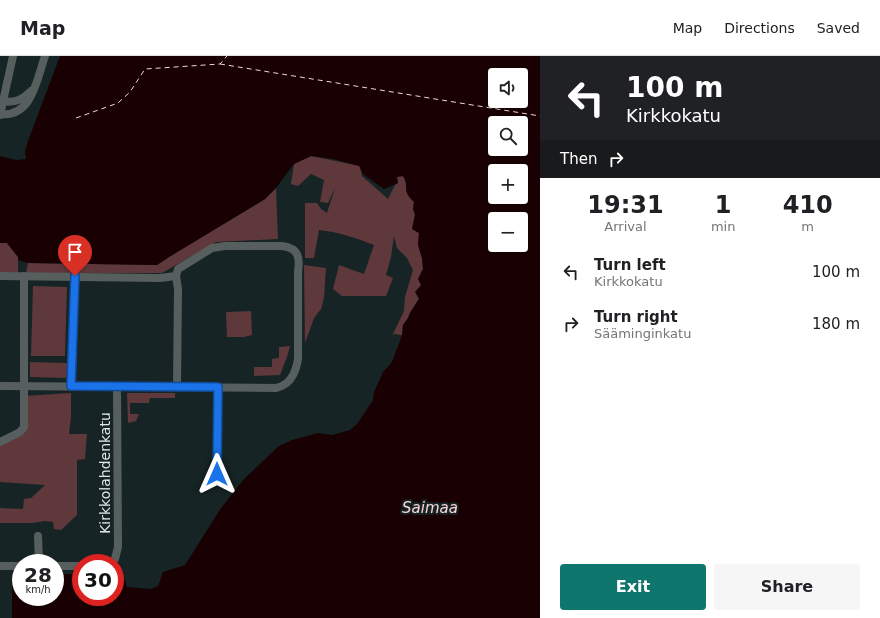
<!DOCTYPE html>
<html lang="en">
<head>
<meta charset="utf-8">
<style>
	:root { --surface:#fff; --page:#f6f6f6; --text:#202124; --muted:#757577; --line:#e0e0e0; --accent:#0f766e }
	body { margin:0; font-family:"DejaVu Sans",sans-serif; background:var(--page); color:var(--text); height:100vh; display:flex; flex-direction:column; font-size:15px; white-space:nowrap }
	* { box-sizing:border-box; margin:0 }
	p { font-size:13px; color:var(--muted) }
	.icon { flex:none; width:22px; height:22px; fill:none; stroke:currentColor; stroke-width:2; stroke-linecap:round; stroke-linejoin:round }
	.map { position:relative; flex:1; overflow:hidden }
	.details { display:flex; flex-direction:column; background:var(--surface); width:340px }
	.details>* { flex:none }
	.top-card { background:#202124; color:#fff; overflow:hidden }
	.buttons { position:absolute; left:488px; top:12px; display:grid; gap:8px }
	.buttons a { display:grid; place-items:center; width:40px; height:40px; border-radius:4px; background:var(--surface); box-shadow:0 1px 3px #0004; font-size:20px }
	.speed { position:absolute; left:12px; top:498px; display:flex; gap:8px; font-size:20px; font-weight:700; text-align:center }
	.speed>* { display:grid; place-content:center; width:52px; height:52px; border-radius:50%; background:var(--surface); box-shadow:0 1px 3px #0004; line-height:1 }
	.speed small { font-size:10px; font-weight:400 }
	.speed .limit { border:6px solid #d22; background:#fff; color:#111 }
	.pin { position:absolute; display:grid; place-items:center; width:34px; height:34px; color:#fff; margin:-41px -17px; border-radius:50% 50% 50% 0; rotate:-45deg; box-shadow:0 0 4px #0007 }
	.pin .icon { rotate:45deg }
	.me { position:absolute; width:44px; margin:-22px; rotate:0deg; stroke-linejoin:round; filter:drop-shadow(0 0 3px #0008) }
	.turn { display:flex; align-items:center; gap:14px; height:84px; padding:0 20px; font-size:18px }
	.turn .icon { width:52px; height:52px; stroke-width:2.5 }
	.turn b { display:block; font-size:28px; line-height:34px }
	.then { display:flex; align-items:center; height:38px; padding:0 20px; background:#0003; gap:8px; font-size:15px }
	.eta { display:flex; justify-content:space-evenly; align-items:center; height:68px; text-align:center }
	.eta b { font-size:24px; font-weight:700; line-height:28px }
	.cta { display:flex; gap:8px; margin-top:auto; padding:8px 20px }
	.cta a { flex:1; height:46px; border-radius:4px; background:var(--accent); color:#fff; font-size:16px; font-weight:700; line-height:46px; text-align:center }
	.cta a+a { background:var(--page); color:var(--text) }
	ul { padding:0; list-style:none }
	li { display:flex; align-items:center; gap:12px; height:52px; padding:0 20px }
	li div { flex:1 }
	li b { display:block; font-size:15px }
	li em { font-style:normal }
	header { display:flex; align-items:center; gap:24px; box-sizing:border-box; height:56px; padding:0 20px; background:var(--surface); border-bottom:1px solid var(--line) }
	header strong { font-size:19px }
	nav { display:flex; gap:22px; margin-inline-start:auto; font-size:14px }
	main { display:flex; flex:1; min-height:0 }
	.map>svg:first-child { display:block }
	.green { fill:#5e383b }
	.water { fill:#190003; fill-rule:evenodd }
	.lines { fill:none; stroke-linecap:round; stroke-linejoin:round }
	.ferry { stroke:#fad5d7; stroke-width:1; stroke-dasharray:5 4; stroke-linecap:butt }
	.minor { stroke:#575e5e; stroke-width:8 }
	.route-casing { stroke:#114b97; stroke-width:10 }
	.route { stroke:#1a73e8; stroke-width:7 }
	.labels { text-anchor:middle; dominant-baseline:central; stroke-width:4; stroke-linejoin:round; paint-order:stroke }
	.street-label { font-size:14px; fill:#dfe8e8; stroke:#172425 }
	.water-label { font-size:15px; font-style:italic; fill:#fad5d7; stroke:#172425 }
</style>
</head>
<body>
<header>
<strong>Map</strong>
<nav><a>Map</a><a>Directions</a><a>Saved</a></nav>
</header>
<main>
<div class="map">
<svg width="540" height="562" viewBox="0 0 540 562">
	<rect width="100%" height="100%" fill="#172425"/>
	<g class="green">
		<path d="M311,100L360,110L362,120L388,143L395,129L398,127L397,121L403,120C410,131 401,134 414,145L413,153L415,159L412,173L419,177L418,189L422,202L423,213L418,223L422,229L419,242L410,257L408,262L403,269L402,279L394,278L392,280L404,255L405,241L413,214L407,202L397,192L394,180L391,201L386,219L393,222L386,240H342L333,233L339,209L364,218L374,189C356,182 339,176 319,174L314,202H305V147H317L321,153L327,157L335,132L328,147L320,146L324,124L311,118L298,130L291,128L294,108Z"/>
		<path d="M276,132L278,183L216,186L162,217H26L28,207L157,209L169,201L265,143Z"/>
		<path d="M0,187H7L18,201V217L0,216Z"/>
		<path d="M304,209L326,212L324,242L321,253L314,262L305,287Z"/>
		<path d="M33,230L67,231L65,300H31Z"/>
		<path d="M251,255L252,279L244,281H227L226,256Z"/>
		<path d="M290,290L288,298L280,319L254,320V311H272V303L279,302V291Z"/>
		<path d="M30,306L68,307V322L30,321Z"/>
		<path d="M71,337V361L69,378H87L85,403L77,404V459L61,474L54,473L53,466L45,465L33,467H0V452L23,453L24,443L31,442L45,429L0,426V386L20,376L24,340Z"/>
		<path d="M127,337H175V342H150L149,347H130V358H139L136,365L128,367Z"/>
	</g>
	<path class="water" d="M60,0H540V562H12V524L21,522V541H55V518H81V541H115V518L119,525L125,524L127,531L151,533L158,530L163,516L185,509L221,452L244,423L279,390L292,384L318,377L332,379L350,374L357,368L373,344L374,336L383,316L392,306L402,279L403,269L408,262L410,257L419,243L415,236L421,229L418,223L423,213L422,202L418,189L419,177L412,173L415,159L413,153L414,146C401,134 410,131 403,120L397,121L398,127L384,133L363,118L359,110L333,103L311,100L294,108L276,132L265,143L169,201L157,209L28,207L18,204V201L7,187H0V100L16,104L26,103L25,95L28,85ZM495,19H521V45H495ZM495,67H521V93H495ZM495,115H521V141H495ZM495,163H521V189H495Z"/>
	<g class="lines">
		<g class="ferry">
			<path d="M220,8L540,60"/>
			<path d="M76,62L118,47L130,36L145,13L220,8L227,0"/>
		</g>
		<g class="minor">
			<path d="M0,45C14,47 21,45 31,35"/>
			<path d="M0,58C32,62 37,23 45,0"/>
			<path d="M0,59L13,0"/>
			<path d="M0,220L160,222L176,220"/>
			<path d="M0,330L276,332C291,329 296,316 298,303V216C300,202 299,192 282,190H225L212,192L178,213L176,220L178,233L177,330"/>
			<path d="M71,330L75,220"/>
			<path d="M0,386L20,376L24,371V220"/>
			<path d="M217,418L218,331"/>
			<path d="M38,480L39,507"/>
			<path d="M111,507L115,503L118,491L117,330"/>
			<path d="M0,510H21"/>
			<path d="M55,510H81"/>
		</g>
	</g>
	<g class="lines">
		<defs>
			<path id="route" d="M75,220L71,330L218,331L217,418"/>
		</defs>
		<use href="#route" class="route-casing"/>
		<use href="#route" class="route"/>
	</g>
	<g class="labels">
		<g class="street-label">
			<text transform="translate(105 417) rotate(-90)">Kirkkolahdenkatu</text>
		</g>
		<g class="water-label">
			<text x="430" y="452">Saimaa</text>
		</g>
	</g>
</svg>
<div class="buttons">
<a><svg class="icon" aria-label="sound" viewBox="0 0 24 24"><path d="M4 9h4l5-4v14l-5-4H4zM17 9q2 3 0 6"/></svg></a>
<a><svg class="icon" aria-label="search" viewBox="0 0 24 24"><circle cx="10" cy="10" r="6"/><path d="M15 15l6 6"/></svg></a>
<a>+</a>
<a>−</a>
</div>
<div class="speed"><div>28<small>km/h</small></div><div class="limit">30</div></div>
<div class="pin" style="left:75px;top:220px;background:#d93025"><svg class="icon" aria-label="arrive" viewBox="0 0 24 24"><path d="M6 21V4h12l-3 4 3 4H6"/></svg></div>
<svg class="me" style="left:217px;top:418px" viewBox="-20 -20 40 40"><path d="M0-17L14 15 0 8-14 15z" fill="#1a73e8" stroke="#fff" stroke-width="4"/></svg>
</div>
<section class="details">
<div class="top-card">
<div class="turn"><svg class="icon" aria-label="left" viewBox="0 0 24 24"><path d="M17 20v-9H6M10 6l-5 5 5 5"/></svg><div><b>100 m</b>Kirkkokatu</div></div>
<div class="then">Then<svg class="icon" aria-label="right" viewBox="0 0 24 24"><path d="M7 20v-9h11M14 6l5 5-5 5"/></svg></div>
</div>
<div class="eta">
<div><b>19:31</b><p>Arrival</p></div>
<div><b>1</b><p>min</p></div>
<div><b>410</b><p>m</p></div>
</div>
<ul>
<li><svg class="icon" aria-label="left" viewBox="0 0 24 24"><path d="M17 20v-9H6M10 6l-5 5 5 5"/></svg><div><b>Turn left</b><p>Kirkkokatu</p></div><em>100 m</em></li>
<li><svg class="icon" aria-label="right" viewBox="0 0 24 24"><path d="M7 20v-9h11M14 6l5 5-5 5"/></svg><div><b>Turn right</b><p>Sääminginkatu</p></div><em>180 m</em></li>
</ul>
<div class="cta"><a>Exit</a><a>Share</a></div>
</section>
</main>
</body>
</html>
